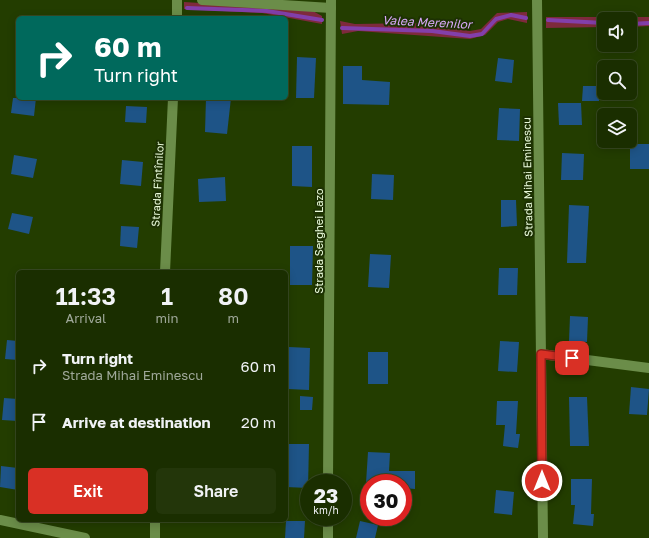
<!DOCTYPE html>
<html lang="en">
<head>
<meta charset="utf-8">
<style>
	:root { --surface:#1a2e00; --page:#23360a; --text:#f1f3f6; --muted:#9fa899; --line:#384a22; --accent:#d93025 }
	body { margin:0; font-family:"Golos Text",sans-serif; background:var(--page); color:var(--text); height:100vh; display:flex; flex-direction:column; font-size:15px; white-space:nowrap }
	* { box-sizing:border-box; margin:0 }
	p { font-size:13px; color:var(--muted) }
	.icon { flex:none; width:22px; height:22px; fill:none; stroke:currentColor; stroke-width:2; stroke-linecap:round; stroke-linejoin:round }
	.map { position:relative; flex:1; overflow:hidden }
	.sheet { position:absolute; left:16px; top:270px; width:272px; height:252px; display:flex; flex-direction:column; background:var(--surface); border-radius:6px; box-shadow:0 2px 10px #0003,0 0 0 1px var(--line) }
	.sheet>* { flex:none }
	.hud { position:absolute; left:16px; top:16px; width:272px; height:84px; border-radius:6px; box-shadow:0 2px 10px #0003,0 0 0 1px var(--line); background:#00695c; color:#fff; overflow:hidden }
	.fabs { position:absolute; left:597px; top:12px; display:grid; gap:8px }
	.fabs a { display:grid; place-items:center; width:40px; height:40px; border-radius:6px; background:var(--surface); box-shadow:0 2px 10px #0003,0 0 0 1px var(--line); font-size:20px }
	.speed { position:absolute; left:300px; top:474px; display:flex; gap:8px; font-size:20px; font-weight:700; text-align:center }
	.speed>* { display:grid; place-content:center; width:52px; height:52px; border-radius:50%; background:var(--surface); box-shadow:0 2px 10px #0003,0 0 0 1px var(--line); line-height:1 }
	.speed small { font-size:10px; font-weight:400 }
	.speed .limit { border:6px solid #d22; background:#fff; color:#111 }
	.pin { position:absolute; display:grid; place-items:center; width:34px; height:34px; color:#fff; margin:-17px; border-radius:8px; box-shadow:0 2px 6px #0006 }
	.me { position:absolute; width:44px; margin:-22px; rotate:0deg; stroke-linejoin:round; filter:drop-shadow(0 0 3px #0008) }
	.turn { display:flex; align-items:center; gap:14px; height:84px; padding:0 12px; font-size:18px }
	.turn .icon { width:52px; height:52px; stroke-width:2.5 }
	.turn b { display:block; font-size:28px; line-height:34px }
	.eta { display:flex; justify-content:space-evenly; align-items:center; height:68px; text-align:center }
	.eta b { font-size:24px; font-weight:600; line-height:28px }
	.button { display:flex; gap:8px; margin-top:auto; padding:8px 12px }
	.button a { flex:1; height:46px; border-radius:6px; background:var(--accent); color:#fff; font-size:16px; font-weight:600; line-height:46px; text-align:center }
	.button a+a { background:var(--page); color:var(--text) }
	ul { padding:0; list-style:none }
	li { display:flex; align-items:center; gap:12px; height:56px; padding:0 12px }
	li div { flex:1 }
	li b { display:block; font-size:15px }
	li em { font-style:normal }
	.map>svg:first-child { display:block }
	.green { fill:#7e2a3c }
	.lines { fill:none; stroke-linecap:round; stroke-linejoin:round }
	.stream { stroke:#823faa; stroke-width:4 }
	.building { fill:#1e5487 }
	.minor { stroke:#6b8d49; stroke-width:10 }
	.route-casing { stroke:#8d1f18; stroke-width:10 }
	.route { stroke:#d93025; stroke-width:7 }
	.labels { text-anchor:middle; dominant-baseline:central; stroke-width:4; stroke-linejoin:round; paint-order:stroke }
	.street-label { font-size:11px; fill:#eafbdb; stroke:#1d3103 }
	.water-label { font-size:12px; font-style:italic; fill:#d8a9f9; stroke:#1d3103 }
</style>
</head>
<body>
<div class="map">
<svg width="649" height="538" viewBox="0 0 649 538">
	<rect width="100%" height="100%" fill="#233d00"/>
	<g class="green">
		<path d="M184,2L311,10L322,16V24L262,13L184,9Z"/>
		<path d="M527,12V23L508,19L498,22L485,35L470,39L358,31L342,34L340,21L355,24L415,23L470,31L481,29L497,13Z"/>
		<path d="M546,17H649V26L630,27V19H604V27L546,28Z"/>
	</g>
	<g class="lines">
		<g class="stream">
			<path d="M187,8L267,11L322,20"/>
			<path d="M548,20L604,23"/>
			<path d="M630,24L649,23"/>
			<path d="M342,28L432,31L470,36L482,34L496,19L511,15L526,18"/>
		</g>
	</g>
	<g class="building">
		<path d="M297,57L316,58L314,98H296Z"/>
		<path d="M498,58L514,60L512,83L495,81Z"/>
		<path d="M343,66H362V80L390,82L389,105L343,104Z"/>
		<path d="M583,86H599V101H582Z"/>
		<path d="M13,98H36L34,116L11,113Z"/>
		<path d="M206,98H231L227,134L205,132Z"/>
		<path d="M558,103H581L582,125H559Z"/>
		<path d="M126,106L147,107L146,123L125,122Z"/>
		<path d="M499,108L520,109L519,141L497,140Z"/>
		<rect x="630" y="144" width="19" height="25"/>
		<path d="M292,146H312V187L292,186Z"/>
		<path d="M562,153L584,154L583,180H561Z"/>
		<path d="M14,155L37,159L33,178L11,174Z"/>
		<path d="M122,160L143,162L141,186L120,184Z"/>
		<path d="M372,174L394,175L393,200L371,199Z"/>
		<path d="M225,177L226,201L199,202L198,179Z"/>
		<path d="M501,200H516L517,226L501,227Z"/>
		<path d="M569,205L589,206L586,263H567Z"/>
		<path d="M12,213L33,217L29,234L8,229Z"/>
		<path d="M121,226L139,227L137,248L120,246Z"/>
		<path d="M290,246H313L312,285H290Z"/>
		<path d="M370,254L391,255L389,288L368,287Z"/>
		<path d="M499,268H518L517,295H498Z"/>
		<path d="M570,316L588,317L587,342L569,341Z"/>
		<path d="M7,340L18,341V360L5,359Z"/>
		<path d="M500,341L519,342L517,372L498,371Z"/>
		<path d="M289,347L310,348L309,390L288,389Z"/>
		<rect x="368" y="352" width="20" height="32"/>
		<path d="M631,387L649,389L647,415L629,414Z"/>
		<path d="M300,396L313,397L312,410H300Z"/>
		<path d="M569,397H587L589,446H570Z"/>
		<path d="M4,398L18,399V421L2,420Z"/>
		<path d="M497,401H518L516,434H520L518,448L503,446L505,425H496Z"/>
		<path d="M287,444H309L308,488L286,487Z"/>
		<path d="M368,452L390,453L389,471H415V489L403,488V483H366Z"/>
		<path d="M1,466L18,468V490L0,487Z"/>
		<path d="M571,479H592L591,514H594L593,526L573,524L575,505H571Z"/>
		<path d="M496,490L514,492L512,515L494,513Z"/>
		<path d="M286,521H305L304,538H285Z"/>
		<path d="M360,521L378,525L375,538H356Z"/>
	</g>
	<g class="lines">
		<g class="minor">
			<path d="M202,0L331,8"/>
			<path d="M537,0L543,538"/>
			<path d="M177,18V0"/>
			<path d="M165,272L173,98"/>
			<path d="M541,354L649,368"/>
			<path d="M328,483L331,0"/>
			<path d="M0,520L85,538"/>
			<path d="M155,538V520"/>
			<path d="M328,538V517"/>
		</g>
	</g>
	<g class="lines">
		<defs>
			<path id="route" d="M542,481L541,354L572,358"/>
		</defs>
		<use href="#route" class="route-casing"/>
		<use href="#route" class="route"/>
	</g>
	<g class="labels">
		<g class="street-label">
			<text transform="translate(527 177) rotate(-91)">Strada Mihai Eminescu</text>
			<text transform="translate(157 184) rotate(-87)">Strada Fîntînilor</text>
			<text transform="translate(318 241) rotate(-90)">Strada Serghei Lazo</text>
		</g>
		<g class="water-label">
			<text transform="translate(427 22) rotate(3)">Valea Merenilor</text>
		</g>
	</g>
</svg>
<div class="fabs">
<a><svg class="icon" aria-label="sound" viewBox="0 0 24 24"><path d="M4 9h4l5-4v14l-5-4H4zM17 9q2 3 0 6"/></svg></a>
<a><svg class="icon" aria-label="search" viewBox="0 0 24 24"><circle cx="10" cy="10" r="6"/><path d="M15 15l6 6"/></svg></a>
<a><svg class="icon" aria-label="layers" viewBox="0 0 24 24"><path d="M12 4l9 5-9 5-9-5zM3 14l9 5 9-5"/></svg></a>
</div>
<div class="speed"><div>23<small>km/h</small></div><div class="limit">30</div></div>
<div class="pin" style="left:572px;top:358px;background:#d93025"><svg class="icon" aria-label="arrive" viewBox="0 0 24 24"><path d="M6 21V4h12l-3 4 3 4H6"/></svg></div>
<svg class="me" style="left:542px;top:481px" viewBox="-20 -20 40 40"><circle r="17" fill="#d93025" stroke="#fff" stroke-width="3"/><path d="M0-11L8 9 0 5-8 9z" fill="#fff"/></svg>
<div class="hud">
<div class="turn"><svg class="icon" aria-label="right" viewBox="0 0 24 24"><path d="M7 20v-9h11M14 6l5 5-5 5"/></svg><div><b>60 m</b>Turn right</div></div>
</div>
<section class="sheet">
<div class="eta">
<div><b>11:33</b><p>Arrival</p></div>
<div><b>1</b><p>min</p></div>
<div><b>80</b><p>m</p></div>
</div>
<ul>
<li><svg class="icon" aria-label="right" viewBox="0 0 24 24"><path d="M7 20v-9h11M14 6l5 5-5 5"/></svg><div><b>Turn right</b><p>Strada Mihai Eminescu</p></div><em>60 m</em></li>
<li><svg class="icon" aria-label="arrive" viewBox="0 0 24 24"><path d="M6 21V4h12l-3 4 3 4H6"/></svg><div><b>Arrive at destination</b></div><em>20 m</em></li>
</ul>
<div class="button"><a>Exit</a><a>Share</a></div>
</section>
</div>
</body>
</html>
